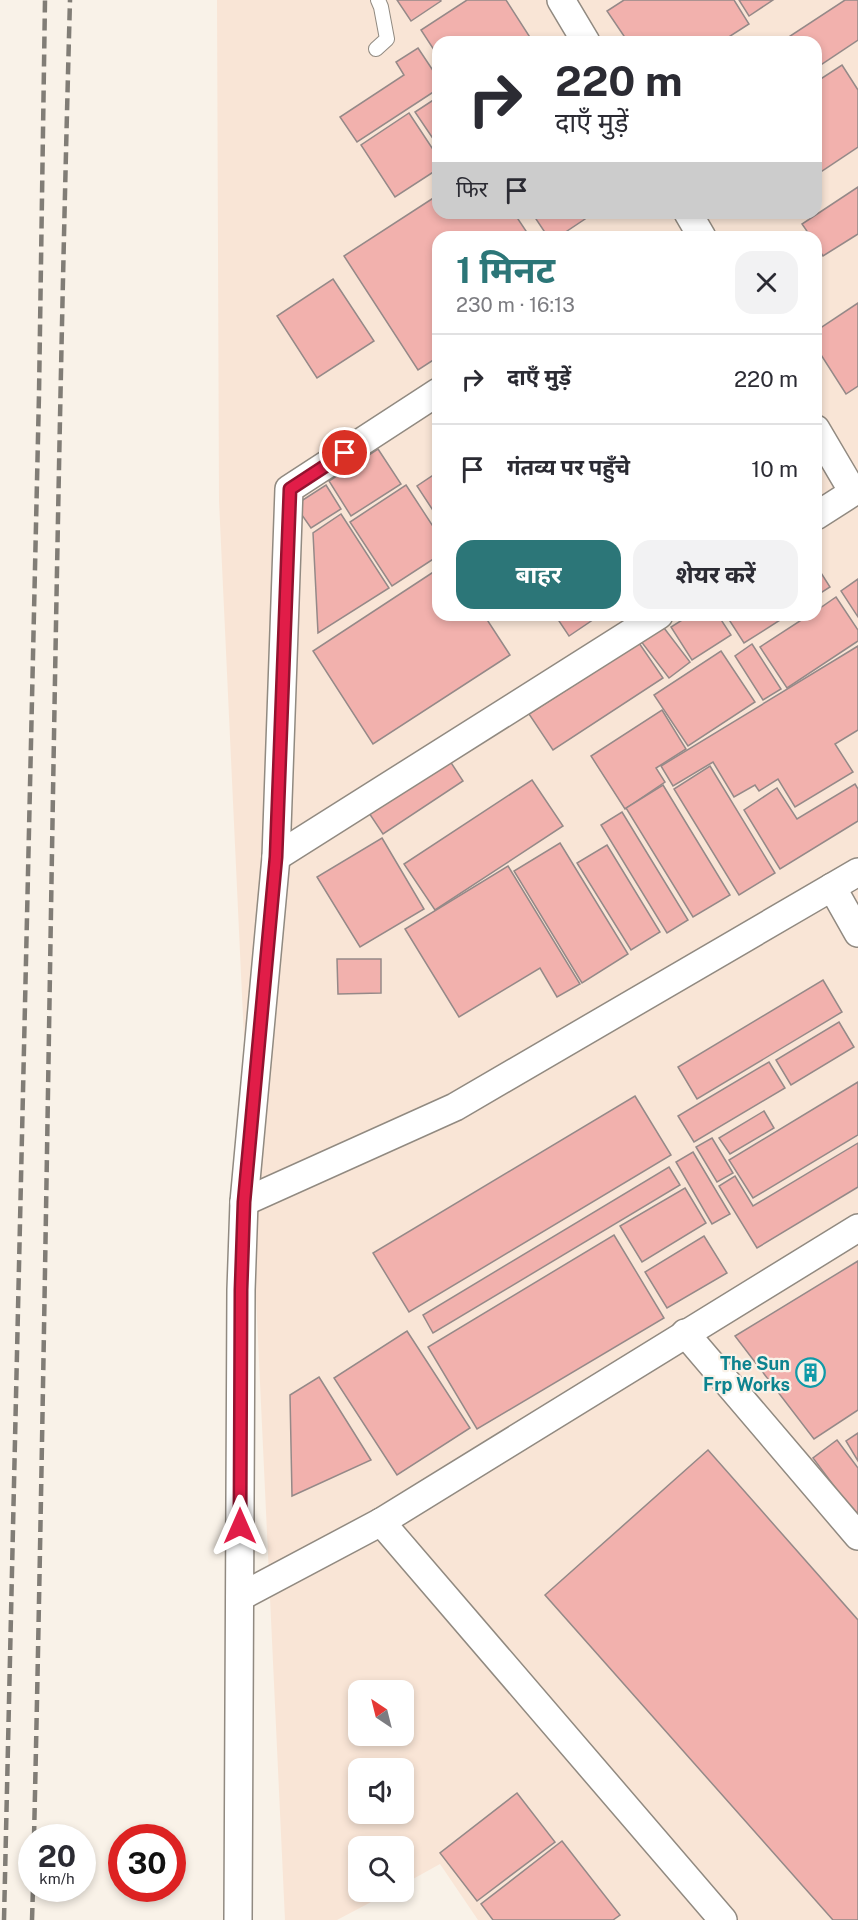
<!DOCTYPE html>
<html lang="hi">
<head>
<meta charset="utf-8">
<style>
	:root { --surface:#fff; --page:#f2f2f3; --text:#2b2b33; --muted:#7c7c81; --line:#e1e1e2; --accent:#2c7678 }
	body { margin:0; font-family:"Public Sans","Noto Sans Devanagari",sans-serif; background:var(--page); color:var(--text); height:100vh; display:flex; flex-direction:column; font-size:22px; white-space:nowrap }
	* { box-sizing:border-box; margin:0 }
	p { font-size:20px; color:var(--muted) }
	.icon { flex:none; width:33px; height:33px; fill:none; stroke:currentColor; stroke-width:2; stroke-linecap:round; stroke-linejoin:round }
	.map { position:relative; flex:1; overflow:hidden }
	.panel { position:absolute; left:432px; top:231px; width:390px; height:390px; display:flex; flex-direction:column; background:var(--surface); border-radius:18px; box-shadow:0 3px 9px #0003 }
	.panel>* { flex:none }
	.hud { position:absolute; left:432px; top:36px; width:390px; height:183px; border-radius:18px; box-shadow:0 3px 9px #0003; background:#fff; color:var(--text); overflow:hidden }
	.needle { width:39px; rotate:325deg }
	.buttons { position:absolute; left:348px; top:1680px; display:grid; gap:12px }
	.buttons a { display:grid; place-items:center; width:66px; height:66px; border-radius:12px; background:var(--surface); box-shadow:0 3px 9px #0003; font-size:30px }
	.speed { position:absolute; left:18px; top:1824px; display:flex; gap:12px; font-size:30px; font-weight:700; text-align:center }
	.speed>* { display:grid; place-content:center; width:78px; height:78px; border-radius:50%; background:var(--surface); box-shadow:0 3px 9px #0003; line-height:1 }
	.speed small { font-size:15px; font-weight:400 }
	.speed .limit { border:9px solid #d22; background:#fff; color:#111 }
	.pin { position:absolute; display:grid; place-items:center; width:51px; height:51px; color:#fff; margin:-26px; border:3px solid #fff; border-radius:50%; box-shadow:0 2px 6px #0007 }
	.me { position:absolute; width:66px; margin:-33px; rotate:0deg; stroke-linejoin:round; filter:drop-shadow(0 0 4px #0008) }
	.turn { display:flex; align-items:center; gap:21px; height:126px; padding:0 24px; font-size:27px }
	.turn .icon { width:78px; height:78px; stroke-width:2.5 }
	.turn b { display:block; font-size:42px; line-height:51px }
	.then { display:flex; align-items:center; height:57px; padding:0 24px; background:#0003; gap:12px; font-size:22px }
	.round { display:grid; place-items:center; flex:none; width:63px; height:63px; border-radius:18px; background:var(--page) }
	.head { display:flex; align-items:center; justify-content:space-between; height:102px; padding:0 24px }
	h1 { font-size:36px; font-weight:700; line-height:45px; color:var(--accent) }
	.primary-button { display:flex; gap:12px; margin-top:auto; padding:12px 24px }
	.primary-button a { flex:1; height:69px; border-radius:18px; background:var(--accent); color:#fff; font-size:24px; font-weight:700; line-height:69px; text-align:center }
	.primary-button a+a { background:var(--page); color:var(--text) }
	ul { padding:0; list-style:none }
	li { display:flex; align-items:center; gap:18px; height:90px; padding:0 24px; border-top:2px solid var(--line) }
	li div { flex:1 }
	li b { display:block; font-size:22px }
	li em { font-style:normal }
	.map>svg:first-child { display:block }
	.industrial { fill:#f9e5d6; fill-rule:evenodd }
	.building { fill:#f2b1ad; stroke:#958988; stroke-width:1.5 }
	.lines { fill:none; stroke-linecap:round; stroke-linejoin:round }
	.service-casing { stroke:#918a81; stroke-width:16 }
	.minor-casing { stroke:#918a81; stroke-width:30 }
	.service { stroke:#fff; stroke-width:14 }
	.minor { stroke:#fff; stroke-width:27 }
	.rail { stroke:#817d76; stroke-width:4.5; stroke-dasharray:12 6; stroke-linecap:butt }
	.route-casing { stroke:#92132f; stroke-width:15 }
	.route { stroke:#e11d48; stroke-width:10 }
	.labels { text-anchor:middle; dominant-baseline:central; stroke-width:4.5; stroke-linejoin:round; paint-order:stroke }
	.culture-label { font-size:18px; font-weight:bold; fill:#0d838f; stroke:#f9f2e8; text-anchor:end }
</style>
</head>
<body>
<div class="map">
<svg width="858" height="1920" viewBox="0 0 858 1920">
	<rect width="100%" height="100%" fill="#f9f2e8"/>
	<path class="industrial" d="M217,0H858V1920H478L440,1864L404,1884V1846H358V1892H390L337,1920H285L219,501ZM438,42H816V213H438ZM438,237H816V615H438ZM358,1690H404V1736H358ZM358,1768H404V1814H358Z"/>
	<g class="building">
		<path d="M397,0H440L441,1L411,21Z"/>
		<path d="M467,0H506L533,42H438V56L421,30Z"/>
		<path d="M624,0H734L749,24L721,42H628L607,11Z"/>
		<path d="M739,0H773L749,16Z"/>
		<path d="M845,0H858V40L816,68V42H781Z"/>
		<path d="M418,48L438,78V89L357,142L340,117L404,75L396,62Z"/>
		<path d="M842,65L858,90V147L816,175V82Z"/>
		<path d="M438,97V146L415,112Z"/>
		<path d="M409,113L438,157V169L395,197L361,145Z"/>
		<path d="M858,187V234L823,256L816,245V237H811L802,224Z"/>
		<path d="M438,195V213H514L530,237H438V357L418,370L344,256Z"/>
		<path d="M532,213H594L558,237H548Z"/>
		<path d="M333,279L374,341L317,378L277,316Z"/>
		<path d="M858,303V386L846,394L816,347V331Z"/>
		<path d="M378,449L401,484L351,516L329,481Z"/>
		<path d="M438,472V518L417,486Z"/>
		<path d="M326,485L341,509L311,528L295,505Z"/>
		<path d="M406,485L438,534V556L392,586L350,522Z"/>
		<path d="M341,514L389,588L318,633L313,533Z"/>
		<path d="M816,565L830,587L816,596Z"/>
		<path d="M438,569V615H484L510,655L373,744L313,651Z"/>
		<path d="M858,579V617L841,591Z"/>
		<path d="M836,597L858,630V641L787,688L760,647L809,615H816V611Z"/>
		<path d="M555,615H600L569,636Z"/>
		<path d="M690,615H718L731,635L692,660L671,627Z"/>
		<path d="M726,615H788L744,643Z"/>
		<path d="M661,624L690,662L669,678L640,640Z"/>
		<path d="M639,643L663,678L553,750L529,714Z"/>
		<path d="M752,644L781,689L763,700L735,656Z"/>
		<path d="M858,646V730L835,744L853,772L795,807L778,779L759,791L755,785L734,797L713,762L673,786L661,766Z"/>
		<path d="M721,651L755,702L688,746L654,695Z"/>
		<path d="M662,710L686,749L656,768L665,782L625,809L591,756Z"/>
		<path d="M446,755L463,781L383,834L365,807Z"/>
		<path d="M710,766L775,873L739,895L674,789Z"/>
		<path d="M532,780L563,826L435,910L404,864Z"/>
		<path d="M855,784L858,789V821L780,869L744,810L777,788L797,819Z"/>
		<path d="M663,785L730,895L693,917L626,808Z"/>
		<path d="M622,812L688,920L667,933L601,825Z"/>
		<path d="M382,838L424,909L360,947L317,877Z"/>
		<path d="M560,843L628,954L582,983L514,871Z"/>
		<path d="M607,845L660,932L631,950L577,863Z"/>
		<path d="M508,866L580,984L557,997L540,968L459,1017L405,929Z"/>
		<path d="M337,959H381V993L338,994Z"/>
		<path d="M823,980L842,1012L697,1099L678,1067Z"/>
		<path d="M839,1022L854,1047L791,1085L776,1060Z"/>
		<path d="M769,1062L785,1088L694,1142L678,1116Z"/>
		<path d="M858,1082V1135L753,1198L729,1160Z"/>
		<path d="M635,1096L671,1155L409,1312L373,1253Z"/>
		<path d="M764,1111L774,1128L730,1154L719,1138Z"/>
		<path d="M712,1138L733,1173L717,1182L696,1147Z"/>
		<path d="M858,1143V1187L757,1248L719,1186L735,1176L753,1206Z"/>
		<path d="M693,1152L730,1214L712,1224L676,1162Z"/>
		<path d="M669,1167L680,1185L433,1333L423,1315Z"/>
		<path d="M685,1188L706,1223L642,1262L620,1226Z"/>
		<path d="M614,1235L664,1318L477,1429L428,1347Z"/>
		<path d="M704,1236L727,1273L667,1308L645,1272Z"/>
		<path d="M858,1261V1410L814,1439L735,1336Z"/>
		<path d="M407,1331L470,1428L397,1475L334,1378Z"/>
		<path d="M319,1377L371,1460L292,1496L290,1395Z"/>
		<path d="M858,1433V1461L846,1441Z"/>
		<path d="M837,1440L858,1468V1518L813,1458Z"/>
		<path d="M708,1450L858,1620V1920H833L545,1595Z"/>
		<path d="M517,1793L555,1842L477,1901L440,1853Z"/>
		<path d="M562,1841L620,1915L613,1920H493L481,1904Z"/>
	</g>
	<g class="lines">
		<defs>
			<path id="service" d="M376,49L387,39L381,7L378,0"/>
			<g id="minor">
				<path d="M561,0L586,42"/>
				<path d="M688,213L702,237"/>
				<path d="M816,429L853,492"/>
				<path d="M816,516L858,489"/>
				<path d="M276,857L659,615"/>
				<path d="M832,887L858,933"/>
				<path d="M244,1202L455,1107L858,872"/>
				<path d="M685,1333L858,1536"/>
				<path d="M381,1522L723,1920"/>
				<path d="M240,1597L381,1522L858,1228"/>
				<path d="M238,1920L241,1290L244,1202L276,857L289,489L438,392"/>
			</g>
		</defs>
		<use href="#service" class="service-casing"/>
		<use href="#minor" class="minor-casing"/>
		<use href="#service" class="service"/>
		<use href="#minor" class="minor"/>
		<g class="rail">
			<path d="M34,1838C48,1225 53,612 70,0"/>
			<path d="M4,1920L39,394L45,0"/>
			<path d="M32,1920L33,1888"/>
		</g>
	</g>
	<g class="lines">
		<defs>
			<path id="route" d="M240,1526L241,1290L244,1202L276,857L290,489L345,453"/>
		</defs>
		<use href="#route" class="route-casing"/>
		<use href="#route" class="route"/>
	</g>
	<defs>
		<symbol id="building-ring" viewBox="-11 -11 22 22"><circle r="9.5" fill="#f9f2e8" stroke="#0f9aa8" stroke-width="1.5"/><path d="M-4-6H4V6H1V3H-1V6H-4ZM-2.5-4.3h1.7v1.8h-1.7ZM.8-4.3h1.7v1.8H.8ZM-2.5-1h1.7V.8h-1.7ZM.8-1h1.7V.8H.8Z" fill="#0f9aa8"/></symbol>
	</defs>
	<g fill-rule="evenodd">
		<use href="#building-ring" x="794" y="1356" width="33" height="33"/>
	</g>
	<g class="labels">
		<g class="culture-label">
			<text x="790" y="1363">The Sun<tspan x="790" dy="21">Frp Works</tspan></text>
		</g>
	</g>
</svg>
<div class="buttons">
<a><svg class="needle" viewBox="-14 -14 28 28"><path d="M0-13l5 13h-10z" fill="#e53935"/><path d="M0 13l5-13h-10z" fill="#7c7c81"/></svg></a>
<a><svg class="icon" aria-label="sound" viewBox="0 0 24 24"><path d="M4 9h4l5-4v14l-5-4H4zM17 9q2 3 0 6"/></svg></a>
<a><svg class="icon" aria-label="search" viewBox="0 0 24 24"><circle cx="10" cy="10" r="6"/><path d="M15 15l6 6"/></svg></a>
</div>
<div class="speed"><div>20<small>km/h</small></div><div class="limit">30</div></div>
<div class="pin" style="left:345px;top:453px;background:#d93025"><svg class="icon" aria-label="arrive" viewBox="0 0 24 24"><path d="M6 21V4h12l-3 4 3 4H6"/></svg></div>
<svg class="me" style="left:240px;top:1526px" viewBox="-20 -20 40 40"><path d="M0-17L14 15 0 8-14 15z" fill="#e11d48" stroke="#fff" stroke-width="4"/></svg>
<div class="hud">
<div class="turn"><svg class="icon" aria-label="right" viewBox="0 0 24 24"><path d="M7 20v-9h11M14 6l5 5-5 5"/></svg><div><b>220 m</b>दाएँ मुड़ें</div></div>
<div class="then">फिर<svg class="icon" aria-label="arrive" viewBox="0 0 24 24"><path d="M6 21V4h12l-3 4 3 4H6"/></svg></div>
</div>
<section class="panel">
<div class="head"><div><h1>1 मिनट</h1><p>230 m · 16:13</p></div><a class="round"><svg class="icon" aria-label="close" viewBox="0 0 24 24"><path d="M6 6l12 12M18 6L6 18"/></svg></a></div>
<ul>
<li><svg class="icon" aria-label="right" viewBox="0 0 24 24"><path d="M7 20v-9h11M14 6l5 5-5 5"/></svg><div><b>दाएँ मुड़ें</b></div><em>220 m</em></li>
<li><svg class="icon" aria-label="arrive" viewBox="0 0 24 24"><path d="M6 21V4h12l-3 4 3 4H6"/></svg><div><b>गंतव्य पर पहुँचे</b></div><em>10 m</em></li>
</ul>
<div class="primary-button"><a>बाहर</a><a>शेयर करें</a></div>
</section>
</div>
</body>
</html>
